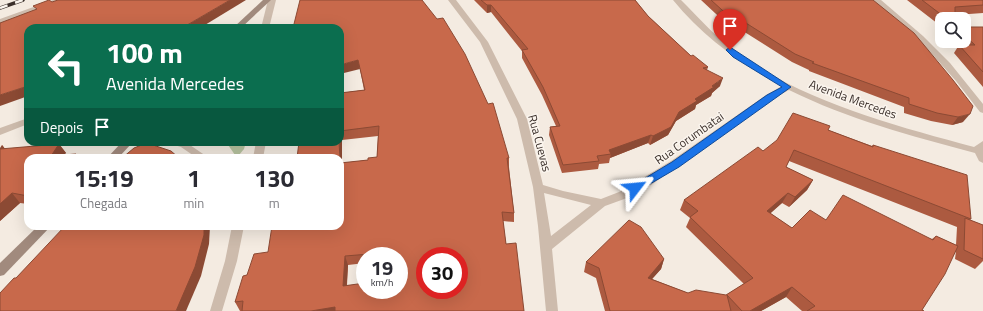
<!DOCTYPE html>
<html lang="pt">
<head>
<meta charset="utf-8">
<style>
	:root { --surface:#fff; --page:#f2f2f3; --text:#2b2b33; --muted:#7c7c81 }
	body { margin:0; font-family:"Titillium Web",sans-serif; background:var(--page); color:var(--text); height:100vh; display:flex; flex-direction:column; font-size:15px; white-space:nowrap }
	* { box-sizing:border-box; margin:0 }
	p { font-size:13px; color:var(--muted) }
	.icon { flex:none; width:22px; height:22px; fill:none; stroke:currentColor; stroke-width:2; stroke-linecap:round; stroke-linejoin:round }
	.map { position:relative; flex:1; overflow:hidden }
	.drawer { position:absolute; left:24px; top:154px; width:320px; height:76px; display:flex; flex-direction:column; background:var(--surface); border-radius:12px; box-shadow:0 4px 16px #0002 }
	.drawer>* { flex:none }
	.banner { position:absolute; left:24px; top:24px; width:320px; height:122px; border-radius:12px; box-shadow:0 4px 16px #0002; background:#0b6e4f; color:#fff; overflow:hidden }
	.tools { position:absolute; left:935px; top:12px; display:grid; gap:8px }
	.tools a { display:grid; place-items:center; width:36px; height:36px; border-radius:8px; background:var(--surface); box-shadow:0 4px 16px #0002; font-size:20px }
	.speed { position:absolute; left:356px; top:247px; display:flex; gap:8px; font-size:20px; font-weight:700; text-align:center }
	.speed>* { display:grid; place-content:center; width:52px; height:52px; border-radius:50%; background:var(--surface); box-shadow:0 4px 16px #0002; line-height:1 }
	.speed small { font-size:10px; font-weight:400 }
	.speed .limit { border:6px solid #d22; background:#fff; color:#111 }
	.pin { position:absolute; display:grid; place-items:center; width:34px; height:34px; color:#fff; margin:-41px -17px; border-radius:50% 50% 50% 0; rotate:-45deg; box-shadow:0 0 4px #0007 }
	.pin .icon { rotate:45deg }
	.me { position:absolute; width:44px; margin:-22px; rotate:61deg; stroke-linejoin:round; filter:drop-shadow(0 0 3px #0008) }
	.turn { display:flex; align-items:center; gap:14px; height:84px; padding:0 16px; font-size:18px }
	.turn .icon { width:52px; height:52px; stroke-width:2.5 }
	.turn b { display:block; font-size:28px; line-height:34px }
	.then { display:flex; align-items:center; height:38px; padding:0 16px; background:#0003; gap:8px; font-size:15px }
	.eta { display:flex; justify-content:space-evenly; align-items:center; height:68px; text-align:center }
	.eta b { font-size:24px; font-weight:700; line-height:28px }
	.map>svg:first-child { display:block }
	.green { fill:#b8c4a0 }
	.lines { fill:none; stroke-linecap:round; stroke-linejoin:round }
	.street { fill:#cdbbac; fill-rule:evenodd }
	.secondary { fill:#a18a7d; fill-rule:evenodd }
	.rail-casing { stroke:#3b302b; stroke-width:3.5 }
	.rail { stroke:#fbf5ee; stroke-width:2.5; stroke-dasharray:8; stroke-linecap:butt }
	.wall { fill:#ac5a40; fill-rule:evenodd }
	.shaded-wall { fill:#8c4a34 }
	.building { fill:#c8694b; stroke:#8c4a34; fill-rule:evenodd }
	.route { fill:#1a73e8; stroke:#114b97 }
	.labels { text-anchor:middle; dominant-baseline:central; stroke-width:3; stroke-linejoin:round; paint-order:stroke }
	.street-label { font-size:12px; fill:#3b302b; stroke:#fbf5ee }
</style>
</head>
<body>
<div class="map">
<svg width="983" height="311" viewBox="0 0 983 311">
	<rect width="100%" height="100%" fill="#f4ebe1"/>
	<path class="green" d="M226,142H246L244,149L239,155H235Z"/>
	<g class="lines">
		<g class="street">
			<path d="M53,0H64L0,24V19Z"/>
			<path d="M268,0H276L269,28H261Z"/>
			<path d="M448,0H456L488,42L527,119L543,185L563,191L601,199L619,192L671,161L766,95L782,86C741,64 703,37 673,0H681C697,16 713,34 731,48C799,101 893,125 974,147L983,141V163L979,161L975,153C911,136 848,119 789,90L772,99L651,185L627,198L605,206L552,249L558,311H546L538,226L533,187L517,119L480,42ZM544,193L591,205L551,236Z"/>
			<path d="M873,0H881L923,36L950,63L983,104V113L980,112L956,81L931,53Z"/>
			<path d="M28,118V124L0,135V128Z"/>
			<path d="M169,142L187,143L209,158H197L181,147L171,144Z"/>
			<path d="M256,142H266L263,158H253Z"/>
			<path d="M232,226H244L237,261L222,311H210L225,261Z"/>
		</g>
		<g class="secondary">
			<path d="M263,0H271L241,28H233Z"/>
			<path d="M122,142H133L118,158H107Z"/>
			<path d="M38,226H51L4,275L0,276V263Z"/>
		</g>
		<defs>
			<path id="rail" d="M0,8L23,0"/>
		</defs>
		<use href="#rail" class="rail-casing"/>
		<use href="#rail" class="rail"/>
	</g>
	<g class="wall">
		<path d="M474,0H635L648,16L691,56L708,67L707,70L720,86L712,93L711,96L696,105L695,109L676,121L668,135L650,145L648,143L610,158L609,163L599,164L598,169L562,173L549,135L550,127L556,126L542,95L522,58V51L491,12L487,13Z"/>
		<path d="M701,0H873L963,122L952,125L931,121L904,113V107L809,71V70L792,62L735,26L730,27Z"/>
		<path d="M907,0H983V13L955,15V19H942V27Z"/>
		<path d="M964,27H983V87L954,53L959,45H961L957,41H964Z"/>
		<path d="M340,28L509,158V167L514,213V222L503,221L506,244L524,311H240L235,302L247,275L268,252L340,226V93L364,90L360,69ZM378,136L377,157L368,160L342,163V140ZM365,256H399V290L347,285L348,265L365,263Z"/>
		<path d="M828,130L872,146L873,145L971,219L970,220L983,225V261L975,269L955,259L956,251L922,310L924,311H802L786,297L761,311H605L596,278L584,272L586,262L664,259L661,269L652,279L688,293L726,295L744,284L686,227L690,218L680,210L684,200L763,151ZM789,161L957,227L956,245L936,236L932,239L826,220L792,228L770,213L782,203L789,207L807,190L813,180L786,167Z"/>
		<path d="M59,144L66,153L28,158V204L20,203L0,221L2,145L5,149Z"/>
	</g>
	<g class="shaded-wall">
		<path d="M230,0H246L200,28H182Z"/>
		<path d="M487,5H491V12L487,13Z"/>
		<path d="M738,18L735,26L730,27L732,19Z"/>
		<path d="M358,60L360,69L340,74V65Z"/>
		<path d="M723,78L720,86L712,93L711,96L696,105L695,109L676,121L668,135L650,145L653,136L679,112L695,99Z"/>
		<path d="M28,86V96L0,106V95Z"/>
		<path d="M970,114L963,122L952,125L958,117Z"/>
		<path d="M340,134L342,140V172L340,164L339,142H340Z"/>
		<path d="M651,135L648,143L610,158L611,154L609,150Z"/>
		<path d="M59,144L66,153L62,158L51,156Z"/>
		<path d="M2,145L10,155L0,150V148Z"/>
		<path d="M76,154L79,158H72Z"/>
		<path d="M813,180L807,190L789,207L795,197Z"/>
		<path d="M12,193L20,203L0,221V204Z"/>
		<path d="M788,193L782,203L762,221L767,211Z"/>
		<path d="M204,226H210L209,244L201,276L186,311H176Z"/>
		<path d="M345,256L348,265L346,295L343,286Z"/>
		<path d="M664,259L661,269L644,288L648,278Z"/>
		<path d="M792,287L786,297L761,311H750Z"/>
		<path d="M335,307L336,311H311Z"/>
	</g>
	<g class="building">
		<path d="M49,0L52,2L58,0H230L182,28H28V86L0,95V23L37,9L33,6Z"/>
		<path d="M300,0H422L437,19L443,18L465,54L488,104L493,103L509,158H507L514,213L502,212L506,244L516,243L524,311H335V307L311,311H242L243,301L235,302L243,276L247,275L254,254L268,252L272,226H340V163L368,160V158L377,157L379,126L340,131V93L365,90L358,60L340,65V28H293ZM382,253V256H399V290H365V283L343,286L345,256ZM425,256H459V290H425Z"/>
		<path d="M481,0H635L648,16L691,56L693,55L708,67L703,68L723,78L712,86L714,87L695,99L697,101L679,112L671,127L653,136L651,135L609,150L611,154L597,156L599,161L563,165L550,127L560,126L543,87L522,50L528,49L491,5H487Z"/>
		<path d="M711,0H873L914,33L953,80L973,106L970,114L958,117L937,113L909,104V98L812,63L814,62L795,54L738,18L732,19Z"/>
		<path d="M922,0H983V5L955,7V19H947Z"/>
		<path d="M964,27H983V72L959,45H975L964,35Z"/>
		<path d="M793,113L830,126L828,130L873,147V145L967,175L971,219L794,150L786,167L813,180L795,197L788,193L767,211L792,228L810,210L826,220L843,195L933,240L936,236L958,246L945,274L922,310L924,311H807L815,306L792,287L750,311H742L727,295L731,311H610L599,268L586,262L629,220L641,227L664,259L648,278L688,293L696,290L726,295L753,278L690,217L698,211L684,200L758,147L763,151L777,140Z"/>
		<path d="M299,142H339L340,158H297Z"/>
		<path d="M59,144L51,156L76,154L72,158H28V196L12,193L0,204V149Z"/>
		<path d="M144,144L153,145L171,151L179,158H122L134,148Z"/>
		<path d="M965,218L983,225V259L964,250Z"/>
		<path d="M65,226H204V235L195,267L176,311H0V293L14,278H16Z"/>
	</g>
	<path class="route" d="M730,47L791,87L679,167L638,191H632L630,188L632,186L672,162L767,95L782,87L733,57L726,50Z"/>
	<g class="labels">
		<g class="street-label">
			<text transform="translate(853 99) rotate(20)">Avenida Mercedes</text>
			<text transform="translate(689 138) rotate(-35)">Rua Corumbatai</text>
			<text transform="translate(540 143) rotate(75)">Rua Cuevas</text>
		</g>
	</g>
</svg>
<div class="tools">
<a><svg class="icon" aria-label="search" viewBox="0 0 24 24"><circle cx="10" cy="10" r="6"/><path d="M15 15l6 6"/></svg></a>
</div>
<div class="speed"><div>19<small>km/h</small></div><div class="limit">30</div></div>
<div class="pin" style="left:730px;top:50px;background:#d93025"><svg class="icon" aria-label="arrive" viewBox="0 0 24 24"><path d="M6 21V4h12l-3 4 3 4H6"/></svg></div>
<svg class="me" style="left:635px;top:188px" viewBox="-20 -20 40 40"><path d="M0-17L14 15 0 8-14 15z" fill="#1a73e8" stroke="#fff" stroke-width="4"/></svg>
<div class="banner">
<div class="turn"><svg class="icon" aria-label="left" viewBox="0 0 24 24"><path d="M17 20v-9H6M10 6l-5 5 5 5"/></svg><div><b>100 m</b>Avenida Mercedes</div></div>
<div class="then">Depois<svg class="icon" aria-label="arrive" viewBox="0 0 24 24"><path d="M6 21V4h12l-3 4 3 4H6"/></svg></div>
</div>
<section class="drawer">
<div class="eta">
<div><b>15:19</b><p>Chegada</p></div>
<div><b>1</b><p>min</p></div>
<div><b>130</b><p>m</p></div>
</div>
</section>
</div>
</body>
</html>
